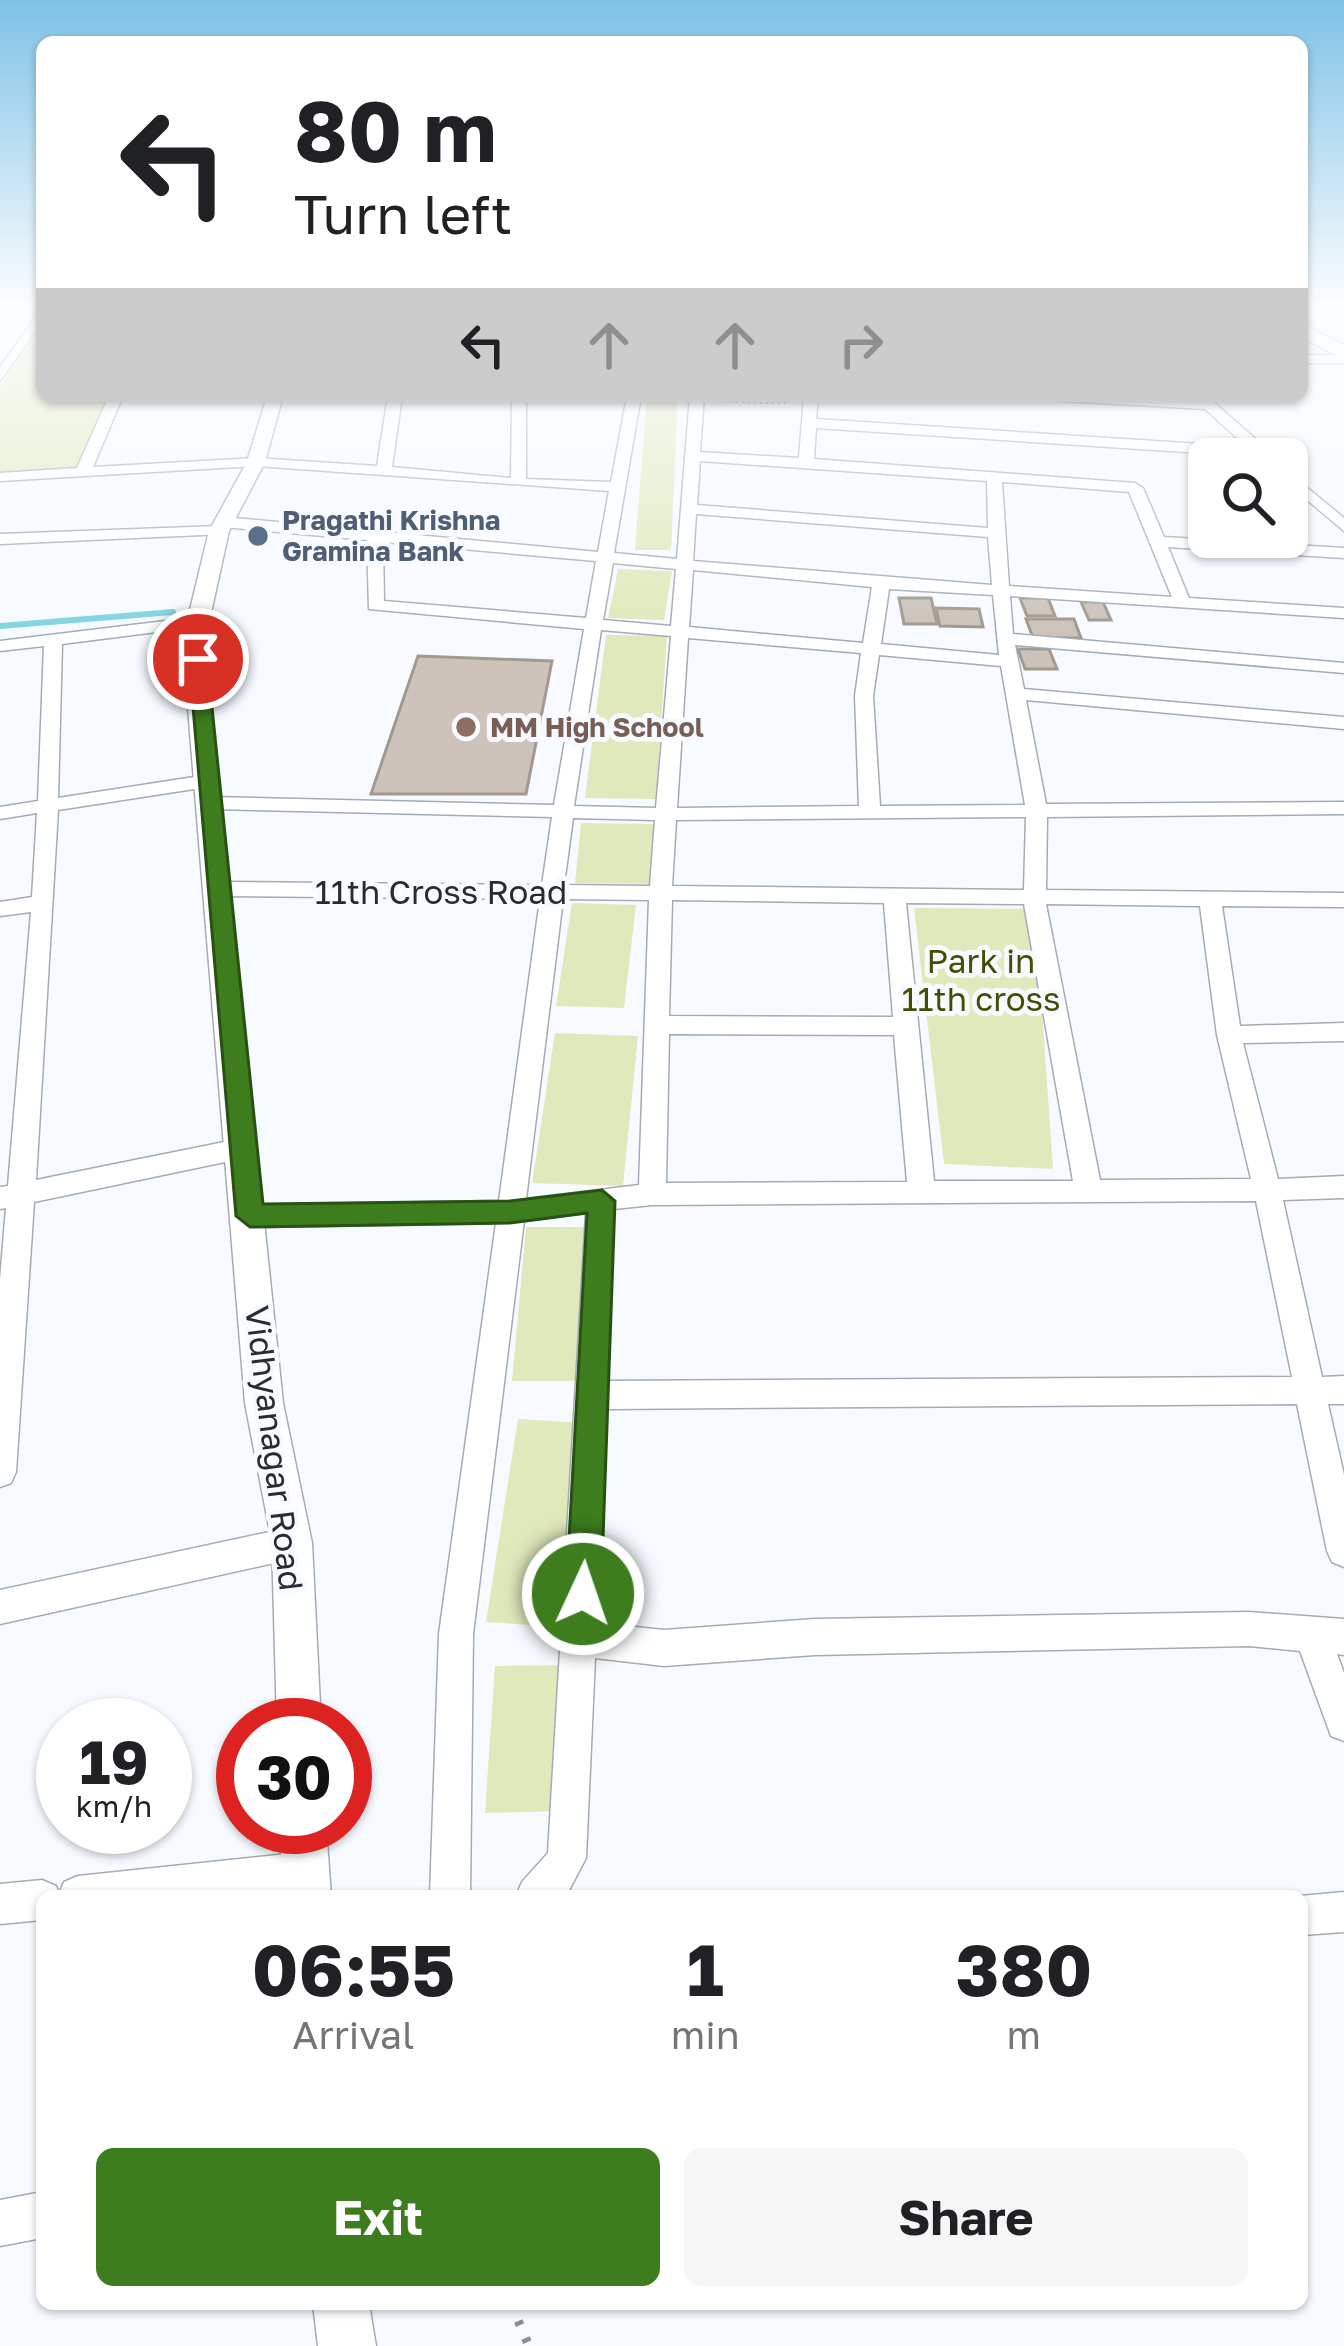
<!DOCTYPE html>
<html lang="en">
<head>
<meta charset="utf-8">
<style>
	:root { --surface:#fff; --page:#f6f6f6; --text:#202124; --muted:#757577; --accent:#3d7d1d }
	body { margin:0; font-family:"Golos Text",sans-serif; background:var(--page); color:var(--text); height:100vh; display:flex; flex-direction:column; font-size:45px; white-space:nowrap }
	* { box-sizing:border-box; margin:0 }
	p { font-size:39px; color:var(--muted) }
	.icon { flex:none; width:66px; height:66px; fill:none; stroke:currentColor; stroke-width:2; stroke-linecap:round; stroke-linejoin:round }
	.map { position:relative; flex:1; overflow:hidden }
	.sheet { position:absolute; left:36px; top:1890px; width:1272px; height:420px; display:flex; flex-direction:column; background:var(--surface); border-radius:18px; box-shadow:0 3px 9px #0004 }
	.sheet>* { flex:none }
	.top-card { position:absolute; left:36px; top:36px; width:1272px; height:366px; border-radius:18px; box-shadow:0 3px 9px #0004; background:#fff; color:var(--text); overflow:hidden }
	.tools { position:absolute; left:1188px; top:438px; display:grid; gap:24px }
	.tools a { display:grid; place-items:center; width:120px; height:120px; border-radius:18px; background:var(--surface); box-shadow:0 3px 9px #0004; font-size:60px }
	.speed { position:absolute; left:36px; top:1698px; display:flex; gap:24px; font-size:60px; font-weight:700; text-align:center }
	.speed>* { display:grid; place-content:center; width:156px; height:156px; border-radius:50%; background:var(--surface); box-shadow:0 3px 9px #0004; line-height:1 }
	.speed small { font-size:30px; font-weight:400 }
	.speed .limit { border:18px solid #d22; background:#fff; color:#111 }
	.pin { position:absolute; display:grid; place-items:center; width:102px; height:102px; color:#fff; margin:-51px; border:6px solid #fff; border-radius:50%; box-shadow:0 3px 12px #0007 }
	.me { position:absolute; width:132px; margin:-66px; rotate:3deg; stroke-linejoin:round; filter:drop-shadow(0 0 9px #0008) }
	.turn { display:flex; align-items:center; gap:42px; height:252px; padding:0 60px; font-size:54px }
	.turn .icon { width:156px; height:156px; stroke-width:2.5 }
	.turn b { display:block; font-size:84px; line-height:102px }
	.lanes { display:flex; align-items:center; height:114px; padding:0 60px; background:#0003; justify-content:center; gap:60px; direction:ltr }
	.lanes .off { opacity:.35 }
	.eta { display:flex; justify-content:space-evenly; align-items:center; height:204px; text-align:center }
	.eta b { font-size:72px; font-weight:700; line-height:84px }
	.action { display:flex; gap:24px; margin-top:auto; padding:24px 60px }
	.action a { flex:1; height:138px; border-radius:18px; background:var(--accent); color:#fff; font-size:48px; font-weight:700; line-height:138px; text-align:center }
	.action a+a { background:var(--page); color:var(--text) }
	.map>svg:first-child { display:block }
	.green { fill:#e0e9bc }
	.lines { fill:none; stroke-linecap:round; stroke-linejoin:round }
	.stream { stroke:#83d4e2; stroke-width:6 }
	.building { fill:#cdc3bb; stroke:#a29a91; stroke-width:3 }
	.minor-casing { stroke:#a3acb4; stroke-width:3 }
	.tertiary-casing { stroke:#a3acb4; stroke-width:3 }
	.primary-casing { stroke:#a3acb4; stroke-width:3 }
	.path-far1 { stroke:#8a8e91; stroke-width:3; stroke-dasharray:1.5 4.5; stroke-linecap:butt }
	.path { stroke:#8a8e91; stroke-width:9; stroke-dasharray:4.5 14; stroke-linecap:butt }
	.minor { fill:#fff; fill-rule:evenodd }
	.tertiary { fill:#fff; fill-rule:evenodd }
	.primary { fill:#fff; fill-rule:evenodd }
	.route { fill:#3d7d1d; stroke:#285113; stroke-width:3 }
	.service-dot { fill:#5c6f8a; stroke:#f7fbff; stroke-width:4.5 }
	.education-dot { fill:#8d6e63; stroke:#f7fbff; stroke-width:4.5 }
	.labels { text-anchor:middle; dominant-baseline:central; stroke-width:10; stroke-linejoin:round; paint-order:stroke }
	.far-service-label { font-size:27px; font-weight:bold; fill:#4e5e75; stroke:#f7fbff; text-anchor:start }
	.far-education-label { font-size:27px; font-weight:bold; fill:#785e54; stroke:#f7fbff; text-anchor:start }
	.street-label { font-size:33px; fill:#282c2f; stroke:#f7fbff }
	.park-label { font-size:33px; fill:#454d04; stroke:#f7fbff }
</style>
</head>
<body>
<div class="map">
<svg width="1344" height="2346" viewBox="0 0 1344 2346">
	<rect width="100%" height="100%" fill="#f7fbff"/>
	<g class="green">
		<path d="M27,343H42V396H108L77,469L0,474V387Z"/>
		<path d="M647,396H678L671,550H635Z"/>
		<path d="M618,569L672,571L664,620L608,618Z"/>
		<path d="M606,635L667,636L656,799L585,798Z"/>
		<path d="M581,823L654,824L652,884L575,883Z"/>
		<path d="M572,903L636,905L624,1008L556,1006Z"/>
		<path d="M914,908L1035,909L1053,1169L944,1164Z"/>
		<path d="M555,1033L638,1036L623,1186L532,1183Z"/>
		<path d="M526,1227H593L585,1381H512Z"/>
		<path d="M518,1419L586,1423L560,1627L486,1622Z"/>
		<path d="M570,1665L565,1811L485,1813L495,1666Z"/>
	</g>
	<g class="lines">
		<path class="stream" d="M0,626L173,612"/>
	</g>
	<g class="building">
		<path d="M899,598H931L937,624H904Z"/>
		<path d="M1020,598H1048L1055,616H1027Z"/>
		<path d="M1081,602H1103L1111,620H1089Z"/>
		<path d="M936,608L979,609L983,627L940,626Z"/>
		<path d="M1026,619H1074L1081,638H1033Z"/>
		<path d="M1018,649H1049L1057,669H1025Z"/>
		<path d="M418,656L552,661L526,794H371Z"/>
	</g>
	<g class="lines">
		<defs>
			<g id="minor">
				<path d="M42,308V322L0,381V367Z"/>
				<rect x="1302" y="355" width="42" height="8"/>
				<path d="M109,396H123L93,467L256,458L377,466L388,396H402L392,467L511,478L512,396H526V479L611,482L627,396H641L614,553L677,559L690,396H704L700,452L799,458L804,396H818L816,419L1247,447L1205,409L1046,400L1039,396L1196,400L1192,396H1207L1268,450L1270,453L1263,457L816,428L814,459L1135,483L1143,488L1164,537L1344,548V558L1168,547L1189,598L1344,608V618L1010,596L1013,634L1344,663V673L1015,645L1024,689L1344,717V729L1026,700L1046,804L1344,802V814L1047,817L1046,890L1344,893V907L1222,906L1240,1026L1344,1023V1041L1243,1043L1278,1179L1344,1176V1198L1283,1200L1322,1377L1344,1376V1404H1328L1344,1475V1567L1332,1562L1327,1551L1297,1404L606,1409L597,1623L664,1630L815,1619L1249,1612L1344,1619V1655L1337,1654L1344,1673V1741L1331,1736L1300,1651L1249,1646L815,1655L664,1666L595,1658L586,1858L566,1896H516L522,1882L548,1853L586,1213L524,1221L473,1634L470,1896H430L439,1634L496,1223L250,1227L240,1224L236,1216L240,1208L250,1205L499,1201L540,899L220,896L209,889L220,882L542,885L552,817L210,809L200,803L210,797L554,805L584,629L369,609L367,540L224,527L216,522L224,517L598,552L609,491L256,466L0,481V473L77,468ZM700,461L987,481L988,528L697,505ZM1002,482L1129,492L1172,597L1009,586ZM696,514L988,537L992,585L693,561ZM383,542L596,561L586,618L384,601ZM613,563L676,569L671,626L603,620ZM693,570L872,587L863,643L689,627ZM889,589L993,595L999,655L881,644ZM601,630L671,636L656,808L574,806ZM688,638L861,653L855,696L859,806L677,808ZM879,655L1001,666L1025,805L880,806L873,696ZM1026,817L1024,890L672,886L676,820ZM573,818L655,820L650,886L564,885ZM563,899L649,900L639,1185L526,1199ZM672,900L884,903L893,1017L669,1016ZM906,903L1024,904L1073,1181H934ZM1046,904L1200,906L1217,1035L1251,1179L1100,1180ZM669,1034L894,1035L907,1182L666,1183ZM1256,1201L1292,1377L607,1381L614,1209L652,1205Z"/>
				<path d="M1287,471L1344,518V531L1287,483Z"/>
				<path d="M219,526L227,531L225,534L0,544V534Z"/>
				<path d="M198,617L207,622L204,626L62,644L58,798L207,775L217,781L207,787L58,810L36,1180L244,1138L257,1148L244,1158L34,1202L16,1472L11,1483L0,1487V1280L6,1208L0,1209V1187L8,1186L31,912L0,916V902L32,897L37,813L0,819V807L38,801L44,646L0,651V641Z"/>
				<path d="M292,1527L304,1532L309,1543L304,1554L292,1559L0,1624V1590Z"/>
				<path d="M305,1852L319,1858L325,1872L319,1886L263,1896H42V1920L0,1924V1884L42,1880L56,1886L59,1894L64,1882L78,1876Z"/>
				<path d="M1344,1892V1932L1302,1935L1300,1896Z"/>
				<path d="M42,2192V2238L0,2246V2200Z"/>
			</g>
			<g id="tertiary">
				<path d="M267,396H283L265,462L229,531L209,622V696L283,1403L312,1543L321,1725H277L272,1543L245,1403L187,696V622L209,531L247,462Z"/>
				<path d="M280,1827H326L331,1896H283Z"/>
				<path d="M313,2304H369L376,2346H318Z"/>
			</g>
			<path id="primary" d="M1302,324L1344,345V359L1302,338Z"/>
		</defs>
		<use href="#minor" class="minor-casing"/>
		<use href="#tertiary" class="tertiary-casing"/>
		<use href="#primary" class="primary-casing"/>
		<path class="path-far1" d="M718,401L789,403"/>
		<path class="path" d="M511,2304L529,2346"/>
		<use href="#minor" class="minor"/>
		<use href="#tertiary" class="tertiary"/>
		<use href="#primary" class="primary"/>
	</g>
	<linearGradient id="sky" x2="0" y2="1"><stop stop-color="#7fc1e6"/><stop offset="0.48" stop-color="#fbfdff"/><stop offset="1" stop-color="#fbfdff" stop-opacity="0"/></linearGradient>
	<rect width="1344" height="629" fill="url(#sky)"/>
	<path class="route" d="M198,653L207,659L263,1204L510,1201L602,1190L615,1201L601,1594L595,1607L583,1612L571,1607L566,1594L587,1213L510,1223L250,1227L236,1216L189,659Z"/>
	<circle class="service-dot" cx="258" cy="536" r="12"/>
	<circle class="education-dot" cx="466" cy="727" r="12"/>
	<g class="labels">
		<g class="far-service-label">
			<text x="282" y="520">Pragathi Krishna<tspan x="282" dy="31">Gramina Bank</tspan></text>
		</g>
		<g class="far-education-label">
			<text x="490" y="727">MM High School</text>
		</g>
		<g class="street-label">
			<text x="441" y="891">11th Cross Road</text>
			<text transform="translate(275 1448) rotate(83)">Vidhyanagar Road</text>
		</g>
		<g class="park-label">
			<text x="981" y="960">Park in<tspan x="981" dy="38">11th cross</tspan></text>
		</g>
	</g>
</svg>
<div class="tools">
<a><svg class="icon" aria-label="search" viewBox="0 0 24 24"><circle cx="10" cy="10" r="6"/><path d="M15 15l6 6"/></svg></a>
</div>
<div class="speed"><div>19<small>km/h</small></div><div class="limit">30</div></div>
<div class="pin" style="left:198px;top:659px;background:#d93025"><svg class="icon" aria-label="arrive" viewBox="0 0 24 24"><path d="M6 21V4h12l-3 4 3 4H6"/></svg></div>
<svg class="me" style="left:583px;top:1594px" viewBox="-20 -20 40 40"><circle r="17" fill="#3d7d1d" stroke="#fff" stroke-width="3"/><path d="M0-11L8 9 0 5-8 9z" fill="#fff"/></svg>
<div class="top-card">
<div class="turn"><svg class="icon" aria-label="left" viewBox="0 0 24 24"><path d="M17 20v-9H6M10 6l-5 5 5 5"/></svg><div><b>80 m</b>Turn left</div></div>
<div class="lanes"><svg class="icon" aria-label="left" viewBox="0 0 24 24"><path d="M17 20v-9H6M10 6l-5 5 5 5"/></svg><svg class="icon off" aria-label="ahead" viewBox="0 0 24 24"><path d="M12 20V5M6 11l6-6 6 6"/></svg><svg class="icon off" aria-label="ahead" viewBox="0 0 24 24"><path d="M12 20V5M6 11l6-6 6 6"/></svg><svg class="icon off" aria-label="right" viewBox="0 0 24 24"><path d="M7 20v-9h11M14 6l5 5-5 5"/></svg></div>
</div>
<section class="sheet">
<div class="eta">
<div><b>06:55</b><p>Arrival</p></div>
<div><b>1</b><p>min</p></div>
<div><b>380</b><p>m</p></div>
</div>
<div class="action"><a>Exit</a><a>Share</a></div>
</section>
</div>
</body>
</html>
